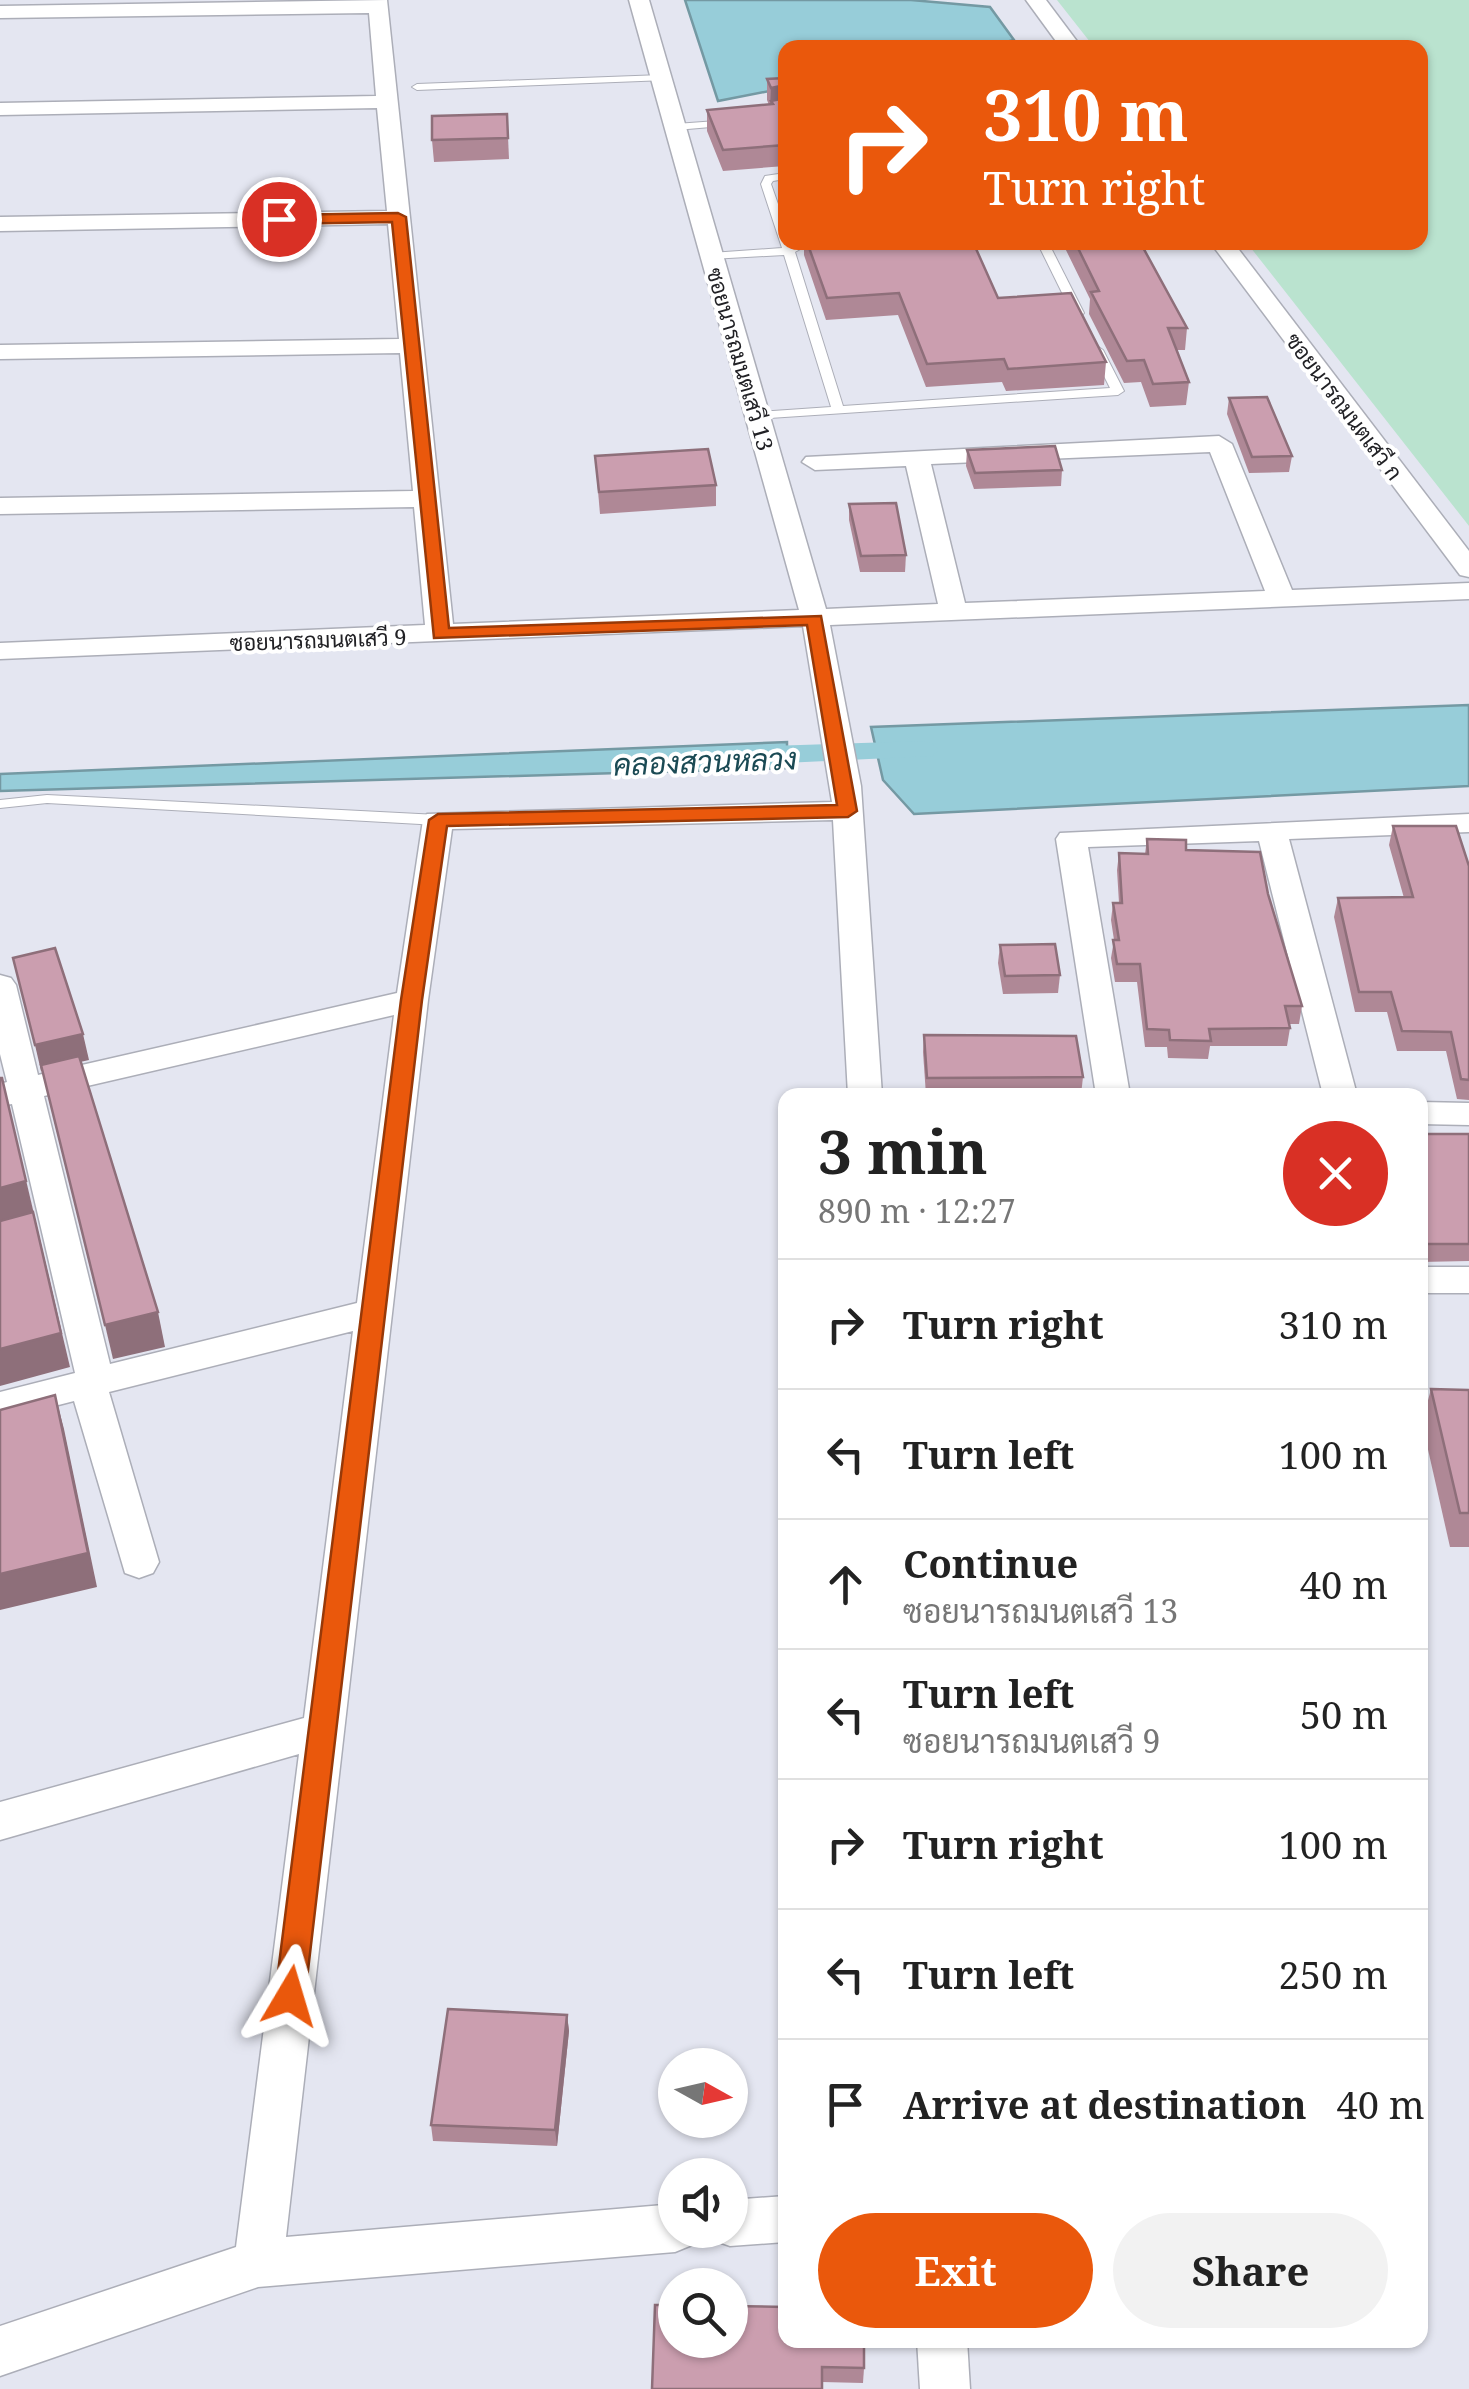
<!DOCTYPE html>
<html lang="en">
<head>
<meta charset="utf-8">
<style>
	:root { --surface:#fff; --page:#f2f2f2; --text:#222; --muted:#767676; --line:#e0e0e0; --accent:#ea580c }
	body { margin:0; font-family:"Noto Serif",Sarabun,serif; background:var(--page); color:var(--text); height:100vh; display:flex; flex-direction:column; font-size:38px; white-space:nowrap }
	* { box-sizing:border-box; margin:0 }
	p { font-size:32px; color:var(--muted) }
	.icon { flex:none; width:55px; height:55px; fill:none; stroke:currentColor; stroke-width:2; stroke-linecap:round; stroke-linejoin:round }
	.map { position:relative; flex:1; overflow:hidden }
	.details { position:absolute; left:778px; top:1088px; width:650px; height:1260px; display:flex; flex-direction:column; background:var(--surface); border-radius:20px; box-shadow:0 2px 8px #0004 }
	.details>* { flex:none }
	.guide { position:absolute; left:778px; top:40px; width:650px; height:210px; border-radius:20px; box-shadow:0 2px 8px #0004; background:#ea580c; color:#fff; overflow:hidden }
	.needle { width:65px; rotate:98deg }
	.tools { position:absolute; left:658px; top:2048px; display:grid; gap:20px }
	.tools a { display:grid; place-items:center; width:90px; height:90px; border-radius:50%; background:var(--surface); box-shadow:0 2px 8px #0004; font-size:50px }
	.pin { position:absolute; display:grid; place-items:center; width:85px; height:85px; color:#fff; margin:-42px; border:5px solid #fff; border-radius:50%; box-shadow:0 2px 10px #0007 }
	.me { position:absolute; width:110px; margin:-55px; rotate:7deg; stroke-linejoin:round; filter:drop-shadow(0 0 8px #0008) }
	.turn { display:flex; align-items:center; gap:35px; height:210px; padding:0 40px; font-size:45px }
	.turn .icon { width:130px; height:130px; stroke-width:2.5 }
	.turn b { display:block; font-size:70px; line-height:85px }
	.round { display:grid; place-items:center; flex:none; width:105px; height:105px; border-radius:52px; background:var(--page) }
	.summary { display:flex; align-items:center; justify-content:space-between; height:170px; padding:0 40px }
	h1 { font-size:60px; font-weight:700; line-height:75px }
	.primary-button { display:flex; gap:20px; margin-top:auto; padding:20px 40px }
	.primary-button a { flex:1; height:115px; border-radius:60px; background:var(--accent); color:#fff; font-size:40px; font-weight:700; line-height:115px; text-align:center }
	.primary-button a+a { background:var(--page); color:var(--text) }
	ul { padding:0; list-style:none }
	li { display:flex; align-items:center; gap:30px; height:130px; padding:0 40px; border-top:2px solid var(--line) }
	li div { flex:1 }
	li b { display:block; font-size:38px }
	li em { font-style:normal }
	.map>svg:first-child { display:block }
	.green { fill:#bae3cf }
	.water { fill:#97cdd9; stroke:#7499a3; stroke-width:2.5 }
	.lines { fill:none; stroke-linecap:round; stroke-linejoin:round }
	.canal { fill:#97cdd9; fill-rule:evenodd }
	.lane-casing { stroke:#acaeb8; stroke-width:2 }
	.street-casing { stroke:#acaeb8; stroke-width:3 }
	.lane { fill:#fff; fill-rule:evenodd }
	.street { fill:#fff; fill-rule:evenodd }
	.wall { fill:#af8896 }
	.shaded-wall { fill:#8e6f7a }
	.building { fill:#cb9eaf; stroke:#8e6f7a; stroke-width:2.5 }
	.route { fill:#ea580c; stroke:#983908; stroke-width:2.5 }
	.labels { text-anchor:middle; dominant-baseline:central; stroke-width:8; stroke-linejoin:round; paint-order:stroke }
	.far-street-label { font-size:22px; fill:#212125; stroke:#fff }
	.water-label { font-size:30px; font-style:italic; fill:#1b4a54; stroke:#fff }
</style>
</head>
<body>
<div class="map">
<svg width="1469" height="2389" viewBox="0 0 1469 2389">
	<rect width="100%" height="100%" fill="#e4e6f1"/>
	<path class="green" d="M1057,0H1469V526L1247,243L1420,242V48L1094,47Z"/>
	<g class="water">
		<path d="M685,0H911L990,7L1014,40L981,48H785V88L718,101Z"/>
		<path d="M1469,705V786L914,814L883,780L871,727Z"/>
		<path d="M787,742V768L0,791V774Z"/>
	</g>
	<g class="lines">
		<path class="canal" d="M923,741L933,744L938,750L933,756L741,765L731,762L726,756L731,750L741,747Z"/>
		<defs>
			<g id="lane">
				<path d="M662,75L667,78L666,80L417,90L412,87L417,84Z"/>
				<path d="M730,120L735,123L734,125L676,130L671,127L676,124Z"/>
				<path d="M785,173V179L773,181L771,184L785,224V242L793,245L813,242L795,252L843,406L1110,388L1091,350L1097,346L1103,350L1124,391L1118,395L754,419V413L758,412L831,407L784,255L711,259L705,256L711,253L782,248L761,184L765,176Z"/>
				<path d="M1037,242H1048L1084,313L1082,315L1072,313Z"/>
				<path d="M47,795L438,815L446,820L438,825L47,803L0,808V800Z"/>
			</g>
			<g id="street">
				<path d="M387,0L453,624L799,610L629,0H649L826,609L938,604L906,466L815,470L802,462L806,457L1219,436L1232,444L1292,590L1469,583V599L830,625L861,786L882,1095H848L833,820L452,829L428,1000L286,2237L675,2204V2230H698L692,2245L675,2252L258,2287L0,2376V2326L236,2247L299,1754L0,1840V1802L304,1718L353,1331L109,1392L159,1562L153,1573L139,1578L125,1573L74,1401L0,1420V1392L75,1373L12,1104L0,1106V1084L7,1082L0,1054V975L11,978L16,985L38,1075L397,993L423,820L427,814L832,802L803,626L0,659V643L425,625L414,507L0,514V498L413,491L400,353L0,359V345L399,339L388,224L0,231V217L387,211L377,108L0,115V103L376,96L369,13L0,18V6ZM1210,452L1265,591L965,603L931,464ZM394,1015L357,1303L110,1364L44,1096Z"/>
				<path d="M1026,0H1046L1082,48H1061Z"/>
				<path d="M1210,242H1233L1469,551V577L1460,575Z"/>
				<path d="M1469,814V832L1289,839L1357,1095H1323L1259,841L1088,847L1130,1095H1096L1056,839L1060,833Z"/>
				<path d="M1420,1102L1469,1103V1125L1420,1124Z"/>
				<rect x="1420" y="1267" width="49" height="26"/>
				<path d="M785,2196V2242L730,2246L713,2240L709,2230H730V2200Z"/>
				<path d="M917,2340H967L970,2389H920Z"/>
			</g>
		</defs>
		<use href="#lane" class="lane-casing"/>
		<use href="#street" class="street-casing"/>
		<use href="#lane" class="lane"/>
		<use href="#street" class="street"/>
	</g>
	<g class="wall">
		<path d="M785,78V166L723,171L707,131V110L769,105L767,100V79Z"/>
		<path d="M507,114L509,159L434,162L432,140Z"/>
		<path d="M804,242H973L998,298L1106,362L1104,385L1006,391L1002,382L926,387L898,315L826,320L804,255Z"/>
		<path d="M1062,242H1140L1187,328L1185,350H1176L1189,382L1186,405L1150,407L1141,382L1124,383L1089,314L1090,299Z"/>
		<path d="M1229,398L1292,456L1289,472L1249,473L1227,414Z"/>
		<path d="M967,450L1062,470L1061,486L974,489L966,466Z"/>
		<path d="M595,456L716,485V506L600,514Z"/>
		<path d="M849,504L906,555L905,572H860L849,520Z"/>
		<path d="M1393,826L1469,866V1100L1457,1099L1446,1051H1397L1387,1012H1355L1334,917L1338,898H1404L1389,845Z"/>
		<path d="M1147,839L1186,850L1268,894L1302,1006L1299,1024H1289L1290,1028L1287,1046H1210L1208,1059L1168,1058L1167,1047H1145L1137,982H1115L1111,958L1114,940L1111,920L1113,903H1119L1117,870L1119,853L1145,854Z"/>
		<path d="M1000,945L1060,975L1058,993L1003,994L998,963Z"/>
		<path d="M924,1035L1083,1077L1081,1095H926L923,1052Z"/>
		<path d="M1420,1119L1423,1134H1469V1261L1420,1262Z"/>
		<path d="M1431,1389L1469,1390V1547H1450L1422,1423Z"/>
		<path d="M567,2015L569,2031L557,2146L433,2141L431,2125Z"/>
		<path d="M655,2305L864,2368L863,2383L822,2382Z"/>
	</g>
	<g class="shaded-wall">
		<path d="M784,85V105L771,101L770,108L771,88Z"/>
		<path d="M83,1034L89,1060L41,1071L35,1045Z"/>
		<path d="M2,1078L70,1367L0,1386V1188Z"/>
		<path d="M158,1312L165,1347L113,1359L105,1325Z"/>
		<path d="M55,1395L64,1429L97,1587L0,1610V1574Z"/>
		<path d="M567,2015L569,2031L557,2146L555,2130Z"/>
	</g>
	<g class="building">
		<path d="M785,78V85L771,88L767,79Z"/>
		<path d="M785,98V145L723,150L707,110L773,104L771,101Z"/>
		<path d="M507,114L508,138L432,140V116Z"/>
		<path d="M807,242H973L998,298L1071,293L1106,362L1008,369L1004,359L927,364L899,293L827,298Z"/>
		<path d="M1075,242H1140L1187,328H1168L1189,382L1153,384L1144,360L1127,361L1091,292L1099,291Z"/>
		<path d="M1267,397L1292,456L1252,457L1229,398Z"/>
		<path d="M1055,446L1062,470L975,473L967,450Z"/>
		<path d="M708,449L716,485L599,492L595,456Z"/>
		<path d="M896,503L906,555L861,556L849,504Z"/>
		<path d="M1393,826H1456L1469,866V1080L1461,1079L1451,1032L1402,1031L1391,992H1359L1338,898L1413,897Z"/>
		<path d="M1147,839L1186,840V850L1260,852L1268,894L1302,1006H1285L1290,1028L1209,1029L1211,1041L1170,1040L1169,1030L1147,1029L1140,964H1117L1113,940H1119L1113,903H1122L1119,853L1148,854Z"/>
		<path d="M1055,944L1060,975L1005,976L1000,945Z"/>
		<path d="M55,948L83,1034L35,1045L13,958Z"/>
		<path d="M924,1035L1076,1036L1083,1077L927,1078Z"/>
		<path d="M79,1056L158,1312L105,1325L41,1065Z"/>
		<path d="M0,1078H2L26,1181L0,1188Z"/>
		<path d="M1420,1119L1423,1134H1469V1244H1420Z"/>
		<path d="M33,1212L61,1333L0,1349V1221Z"/>
		<path d="M1431,1389L1469,1390V1513H1460Z"/>
		<path d="M55,1395L88,1553L0,1574V1410Z"/>
		<path d="M448,2009L567,2015L555,2130L431,2125Z"/>
		<path d="M655,2305H675V2340H730V2306L785,2307V2340H864V2368L822,2367V2389H652Z"/>
	</g>
	<path class="route" d="M398,213L406,217L449,628L821,616L857,811L848,817L447,826L422,1000L305,1996L301,2006L290,2010L280,2006L275,1996L401,1000L429,820L438,814L837,805L807,625L434,638L392,222L279,224L272,219L279,215Z"/>
	<g class="labels">
		<g class="far-street-label">
			<text transform="translate(741 359) rotate(74)">ซอยนารถมนตเสวี 13</text>
			<text transform="translate(1345 406) rotate(53)">ซอยนารถมนตเสวี ก</text>
			<text transform="translate(318 639) rotate(-2)">ซอยนารถมนตเสวี 9</text>
		</g>
		<g class="water-label">
			<text transform="translate(705 761) rotate(-2)">คลองสวนหลวง</text>
		</g>
	</g>
</svg>
<div class="tools">
<a><svg class="needle" viewBox="-14 -14 28 28"><path d="M0-13l5 13h-10z" fill="#e53935"/><path d="M0 13l5-13h-10z" fill="#767676"/></svg></a>
<a><svg class="icon" aria-label="sound" viewBox="0 0 24 24"><path d="M4 9h4l5-4v14l-5-4H4zM17 9q2 3 0 6"/></svg></a>
<a><svg class="icon" aria-label="search" viewBox="0 0 24 24"><circle cx="10" cy="10" r="6"/><path d="M15 15l6 6"/></svg></a>
</div>
<div class="pin" style="left:279px;top:219px;background:#d93025"><svg class="icon" aria-label="arrive" viewBox="0 0 24 24"><path d="M6 21V4h12l-3 4 3 4H6"/></svg></div>
<svg class="me" style="left:290px;top:1996px" viewBox="-20 -20 40 40"><path d="M0-17L14 15 0 8-14 15z" fill="#ea580c" stroke="#fff" stroke-width="4"/></svg>
<div class="guide">
<div class="turn"><svg class="icon" aria-label="right" viewBox="0 0 24 24"><path d="M7 20v-9h11M14 6l5 5-5 5"/></svg><div><b>310 m</b>Turn right</div></div>
</div>
<section class="details">
<div class="summary"><div><h1>3 min</h1><p>890 m · 12:27</p></div><a class="round" style="background:#d93025;color:#fff"><svg class="icon" aria-label="close" viewBox="0 0 24 24"><path d="M6 6l12 12M18 6L6 18"/></svg></a></div>
<ul>
<li><svg class="icon" aria-label="right" viewBox="0 0 24 24"><path d="M7 20v-9h11M14 6l5 5-5 5"/></svg><div><b>Turn right</b></div><em>310 m</em></li>
<li><svg class="icon" aria-label="left" viewBox="0 0 24 24"><path d="M17 20v-9H6M10 6l-5 5 5 5"/></svg><div><b>Turn left</b></div><em>100 m</em></li>
<li><svg class="icon" aria-label="ahead" viewBox="0 0 24 24"><path d="M12 20V5M6 11l6-6 6 6"/></svg><div><b>Continue</b><p>ซอยนารถมนตเสวี 13</p></div><em>40 m</em></li>
<li><svg class="icon" aria-label="left" viewBox="0 0 24 24"><path d="M17 20v-9H6M10 6l-5 5 5 5"/></svg><div><b>Turn left</b><p>ซอยนารถมนตเสวี 9</p></div><em>50 m</em></li>
<li><svg class="icon" aria-label="right" viewBox="0 0 24 24"><path d="M7 20v-9h11M14 6l5 5-5 5"/></svg><div><b>Turn right</b></div><em>100 m</em></li>
<li><svg class="icon" aria-label="left" viewBox="0 0 24 24"><path d="M17 20v-9H6M10 6l-5 5 5 5"/></svg><div><b>Turn left</b></div><em>250 m</em></li>
<li><svg class="icon" aria-label="arrive" viewBox="0 0 24 24"><path d="M6 21V4h12l-3 4 3 4H6"/></svg><div><b>Arrive at destination</b></div><em>40 m</em></li>
</ul>
<div class="primary-button"><a>Exit</a><a>Share</a></div>
</section>
</div>
</body>
</html>
